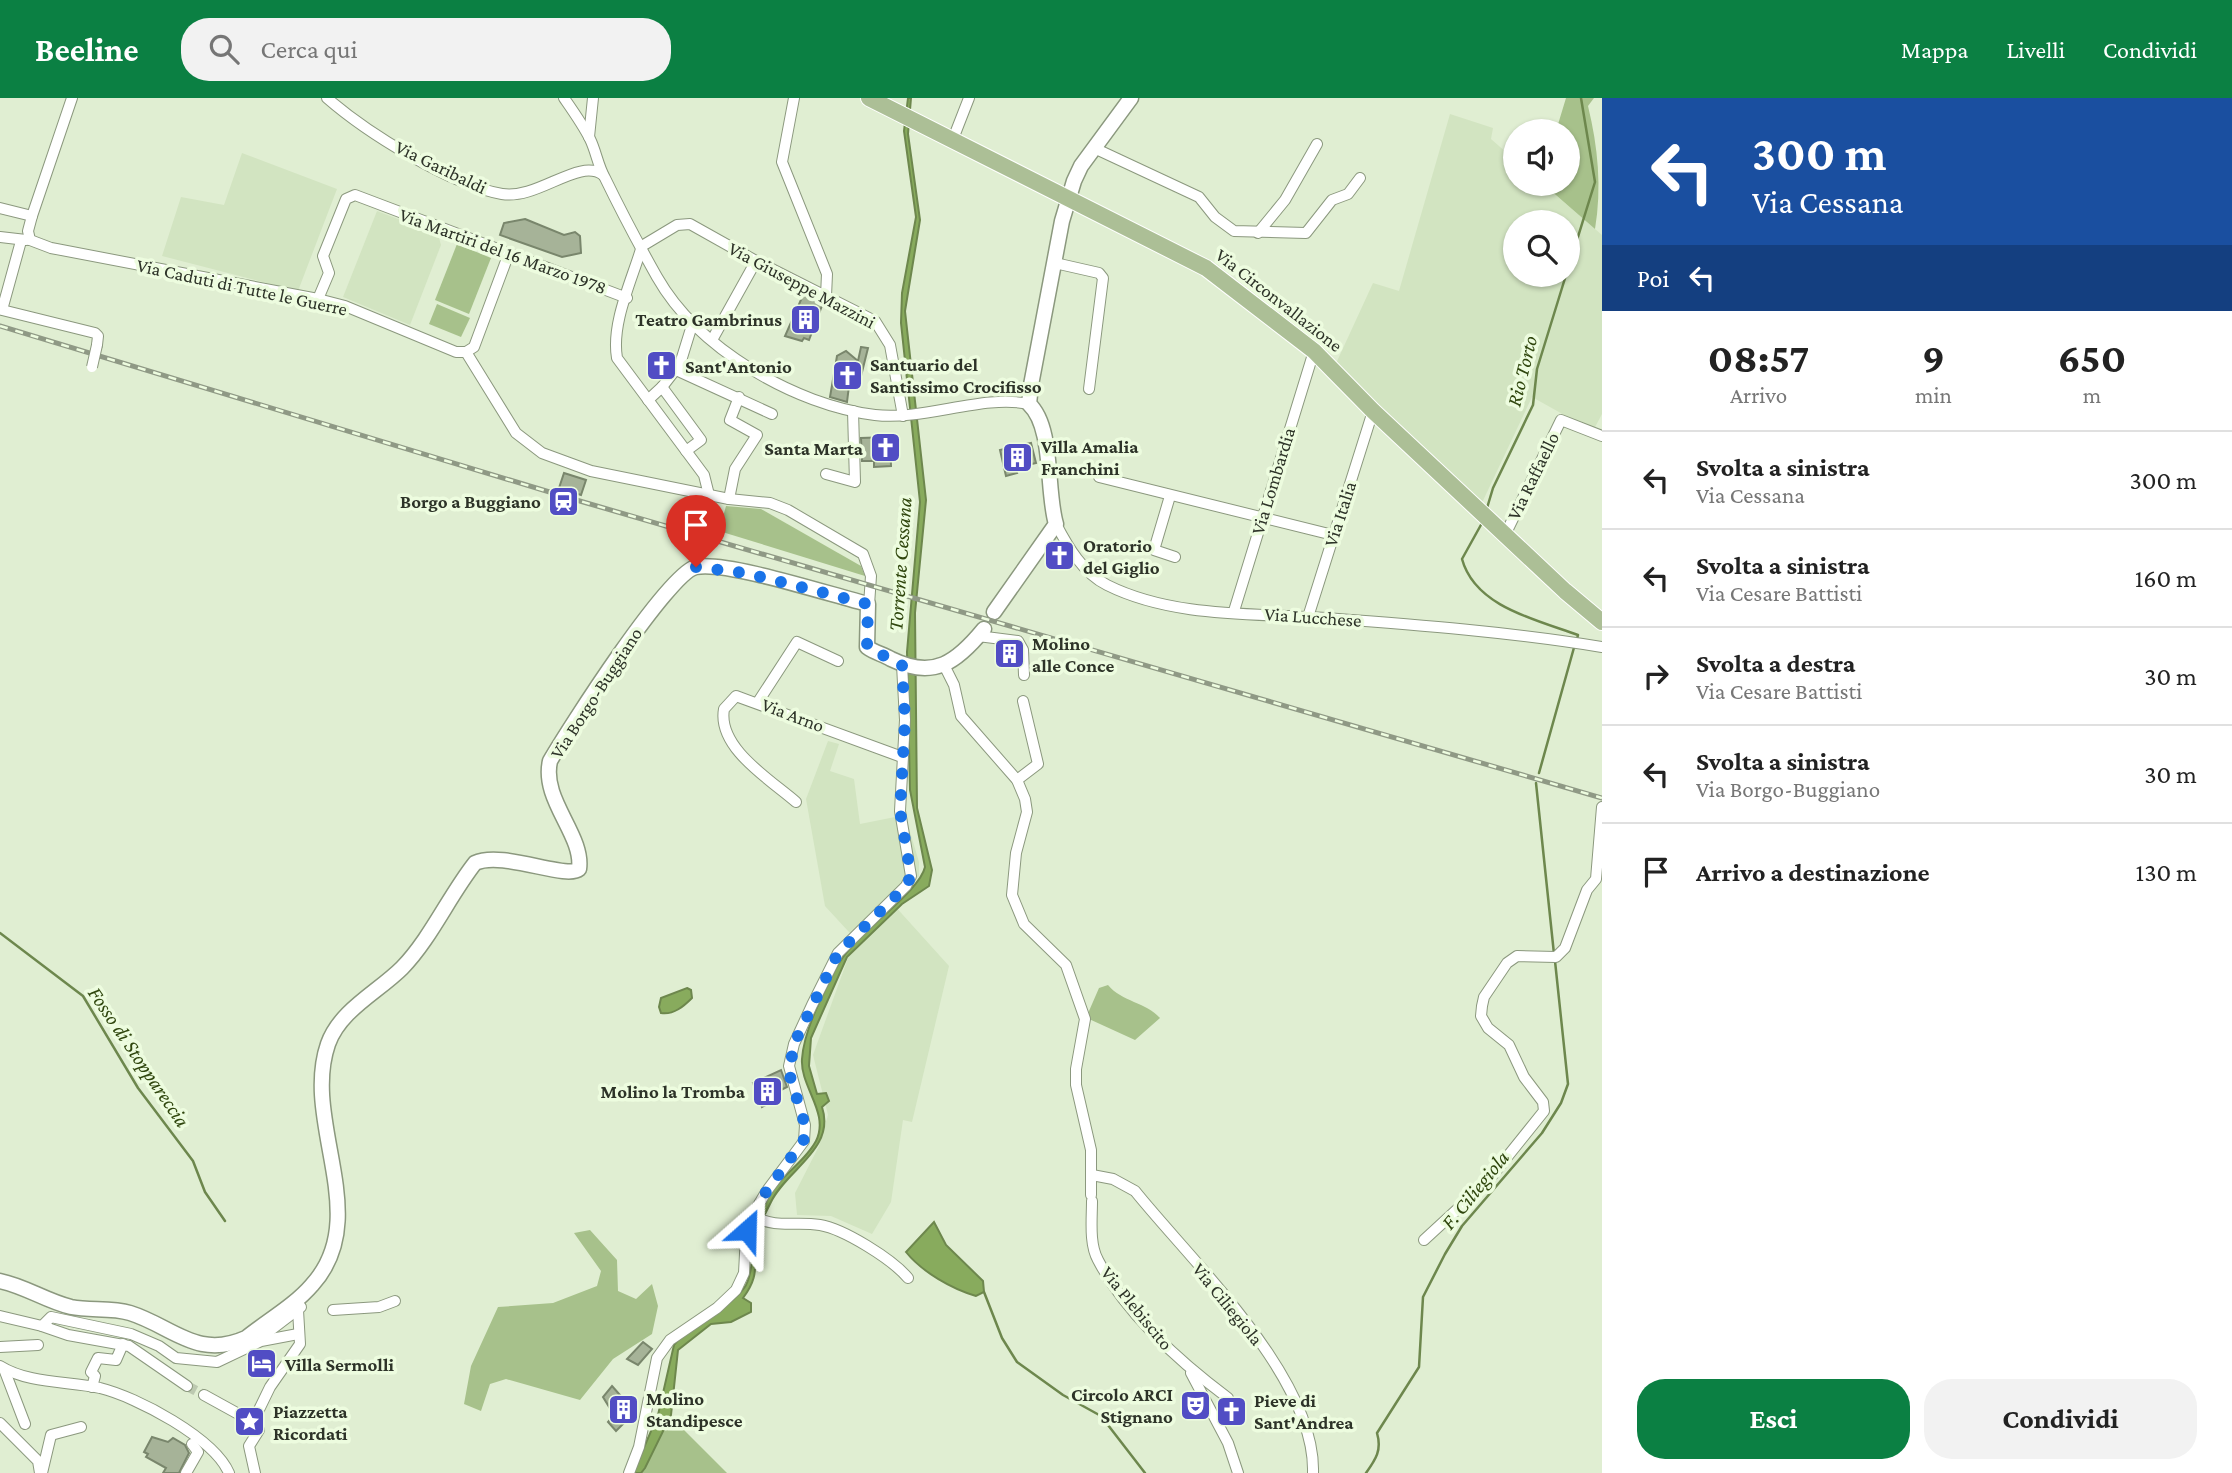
<!DOCTYPE html>
<html lang="it">
<head>
<meta charset="utf-8">
<style>
	:root { --surface:#fff; --page:#f2f2f2; --text:#222; --muted:#767676; --line:#e0e0e0; --accent:#0b8043 }
	body { margin:0; font-family:"Crimson Pro",serif; background:var(--page); color:var(--text); height:100vh; display:flex; flex-direction:column; font-size:26px; white-space:nowrap }
	* { box-sizing:border-box; margin:0 }
	p { font-size:23px; color:var(--muted) }
	.icon { flex:none; width:38px; height:38px; fill:none; stroke:currentColor; stroke-width:2; stroke-linecap:round; stroke-linejoin:round }
	.map { position:relative; flex:1; overflow:hidden }
	.side { display:flex; flex-direction:column; background:var(--surface); width:630px }
	.side>* { flex:none }
	.hud { background:#1a4fa0; color:#fff; overflow:hidden }
	.buttons { position:absolute; left:1503px; top:21px; display:grid; gap:14px }
	.buttons a { display:grid; place-items:center; width:77px; height:77px; border-radius:50%; background:var(--surface); box-shadow:0 2px 5px #0004; font-size:35px }
	.pin { position:absolute; display:grid; place-items:center; width:60px; height:60px; color:#fff; margin:-72px -30px; border-radius:50% 50% 50% 0; rotate:-45deg; box-shadow:0 0 7px #0007 }
	.pin .icon { rotate:45deg }
	.me { position:absolute; width:77px; margin:-38px; rotate:25deg; stroke-linejoin:round; filter:drop-shadow(0 0 5px #0008) }
	.turn { display:flex; align-items:center; gap:24px; height:147px; padding:0 35px; font-size:32px }
	.turn .icon { width:91px; height:91px; stroke-width:2.5 }
	.turn b { display:block; font-size:49px; line-height:60px }
	.then { display:flex; align-items:center; height:66px; padding:0 35px; background:#0003; gap:14px; font-size:26px }
	.eta { display:flex; justify-content:space-evenly; align-items:center; height:119px; text-align:center }
	.eta b { font-size:42px; font-weight:700; line-height:49px }
	.primary-button { display:flex; gap:14px; margin-top:auto; padding:14px 35px }
	.primary-button a { flex:1; height:80px; border-radius:28px; background:var(--accent); color:#fff; font-size:28px; font-weight:700; line-height:80px; text-align:center }
	.primary-button a+a { background:var(--page); color:var(--text) }
	ul { padding:0; list-style:none }
	li { display:flex; align-items:center; gap:21px; height:98px; padding:0 35px; border-top:2px solid var(--line) }
	li div { flex:1 }
	li b { display:block; font-size:26px }
	li em { font-style:normal }
	header { display:flex; align-items:center; gap:42px; box-sizing:border-box; height:98px; padding:0 35px; background:var(--accent); color:#fff }
	header strong { font-size:33px }
	nav { display:flex; gap:38px; margin-inline-start:auto; font-size:24px }
	.search { width:490px; height:63px; background:var(--page); display:flex; align-items:center; gap:18px; box-sizing:border-box; padding:0 24px; border-radius:28px; color:var(--muted); font-size:26px }
	main { display:flex; flex:1; min-height:0 }
	.map>svg:first-child { display:block }
	.built { fill:#d2e4c1; fill-rule:evenodd }
	.green { fill:#a7c18b }
	.water { fill:#88ab5d; stroke:#6d874d; stroke-width:2 }
	.lines { fill:none; stroke-linecap:round; stroke-linejoin:round }
	.stream { stroke:#6d874d; stroke-width:2.5 }
	.building { fill:#a6b398; stroke:#79866c; stroke-width:2 }
	.street-tunnel { stroke:#bcc9b0; stroke-width:10; stroke-dasharray:10 5; stroke-linecap:butt }
	.street-casing { stroke:#8b987e; stroke-width:12 }
	.secondary-casing { stroke:#8b987e; stroke-width:17 }
	.primary-casing { stroke:#fff; stroke-width:18 }
	.street { stroke:#fff; stroke-width:10 }
	.secondary { stroke:#fff; stroke-width:14 }
	.primary { stroke:#acbf96; stroke-width:16 }
	.rail-casing { stroke:#8f9985; stroke-width:5 }
	.rail { stroke:#edfcdf; stroke-width:2.5; stroke-dasharray:8; stroke-linecap:butt }
	.street-bridge-casing { stroke:#8b987e; stroke-width:12; stroke-linecap:butt }
	.street-bridge { stroke:#fff; stroke-width:10 }
	.route { stroke:#1a73e8; stroke-width:12; stroke-dasharray:0 21.6 }
	.labels { text-anchor:middle; dominant-baseline:central; stroke-width:7; stroke-linejoin:round; paint-order:stroke }
	.street-label { font-size:19px; fill:#2d3328; stroke:#edfcdf }
	.poi-label { font-size:19px; font-weight:bold; fill:#2d3328; stroke:#edfcdf; text-anchor:start }
	.water-label { font-size:21px; font-style:italic; fill:#2f460d; stroke:#edfcdf }
</style>
</head>
<body>
<header>
<strong>Beeline</strong>
<div class="search"><svg class="icon" aria-label="search" viewBox="0 0 24 24"><circle cx="10" cy="10" r="6"/><path d="M15 15l6 6"/></svg>Cerca qui</div>
<nav><a>Mappa</a><a>Livelli</a><a>Condividi</a></nav>
</header>
<main>
<div class="map">
<svg width="1602" height="1375" viewBox="0 0 1602 1375">
	<rect width="100%" height="100%" fill="#e0eed2"/>
	<g class="built">
		<path d="M1450,16L1493,30L1491,41L1515,62L1516,86H1543L1602,137V316L1593,333L1532,299L1480,409L1333,272L1373,185L1399,193ZM1516,124H1568V177H1516Z"/>
		<path d="M242,55L337,91L298,193L162,158L181,99L224,107Z"/>
		<path d="M377,113L438,136L441,147L410,227L343,199Z"/>
		<path d="M828,643L839,646L830,673L854,681L860,726L905,717L919,764V778L893,806L949,868L912,1024L903,1022L891,1104L872,1136L831,1118L797,1117L795,1095L819,1048L828,1017L813,957L848,860L860,846L825,808L806,701Z"/>
	</g>
	<g class="green">
		<path d="M1566,0H1594L1588,8C1598,49 1602,90 1595,131L1549,91L1551,86H1568V33H1556Z"/>
		<path d="M457,146L491,160L469,216L435,202Z"/>
		<path d="M437,206L470,220L461,239L429,226Z"/>
		<path d="M726,408L761,411L861,468L865,478L719,433Z"/>
		<path d="M1108,887C1122,904 1146,904 1160,920L1135,942L1089,921V913L1099,890Z"/>
		<path d="M590,1132L617,1162L618,1193L636,1201L652,1186L658,1208L652,1236L613,1261L580,1302L506,1281L490,1286L481,1313L464,1306L471,1268L498,1209L553,1205L597,1188L601,1173L574,1135Z"/>
		<path d="M667,1315L727,1375H637Z"/>
	</g>
	<g class="water">
		<path d="M908,0H911L908,36L920,122L905,213L926,402L915,515L917,710L932,772L929,788L902,806L847,859L811,940L809,968L817,996L826,995L829,1003L822,1009C836,1051 786,1072 771,1104C765,1115 758,1132 757,1145C754,1169 759,1179 743,1200L751,1205V1214L731,1224L711,1226L678,1252L671,1317L645,1370L641,1375H633L658,1317L674,1247C690,1225 726,1214 744,1190C754,1179 753,1134 760,1114C770,1083 803,1068 816,1043C830,1015 800,989 802,961C804,932 822,898 835,872C852,836 919,796 925,769L910,692L907,554L920,404L901,225L902,195L916,119L904,33Z"/>
		<path d="M687,890L691,892L692,900C684,908 674,917 661,915L659,909L661,900Z"/>
		<path d="M934,1124L946,1147L983,1183L984,1194L976,1198C952,1191 922,1174 906,1154Z"/>
	</g>
	<g class="lines">
		<g class="stream">
			<path d="M1568,171L1595,84L1581,0"/>
			<path d="M1487,410L1493,390L1533,307L1537,271L1566,177"/>
			<path d="M1482,425L1462,461C1475,509 1537,522 1578,537L1577,541"/>
			<path d="M1539,675L1575,546"/>
			<path d="M1536,685L1554,856"/>
			<path d="M0,835L83,898L138,990L193,1063L205,1094L225,1123"/>
			<path d="M984,1194L1002,1240L1017,1264L1063,1297L1101,1318L1145,1375"/>
			<path d="M1366,1375C1376,1361 1382,1352 1377,1335L1419,1269L1423,1199L1445,1156L1462,1128L1542,1035L1561,1005L1568,986L1555,863"/>
		</g>
	</g>
	<g class="building">
		<path d="M525,121L564,137L575,134L580,138L581,155L562,159L500,137L504,125Z"/>
		<path d="M804,195L823,205L809,242L804,240L802,243L785,238Z"/>
		<path d="M861,249L868,250L860,282L850,280L847,304L830,299L837,258L846,253L858,263Z"/>
		<path d="M654,255L673,263L661,278L649,264Z"/>
		<path d="M890,339L891,368L874,369V363H862L861,340Z"/>
		<path d="M1031,345L1036,365L1015,370L1017,375L1006,378L1000,352Z"/>
		<path d="M564,375L586,382L581,397L559,390Z"/>
		<path d="M781,972L787,989L767,999L770,1005L762,1009L753,985Z"/>
		<path d="M643,1244L652,1251L638,1267L627,1261Z"/>
		<path d="M612,1288L635,1314L616,1333L608,1324L614,1317L603,1299Z"/>
		<path d="M152,1339L168,1344L173,1340L185,1347L189,1355L179,1375H163L166,1370L146,1359L148,1356L144,1354Z"/>
	</g>
	<g class="lines">
		<path class="street-tunnel" d="M187,1288L204,1297"/>
		<defs>
			<g id="street">
				<path d="M327,0C366,34 450,87 502,96C538,102 579,59 603,77"/>
				<path d="M564,0C573,13 583,27 590,41C596,53 598,68 605,80C621,113 639,147 657,179C698,251 795,307 875,317C924,323 983,296 1029,306"/>
				<path d="M794,0L782,64L827,176L826,198"/>
				<path d="M589,39L593,0"/>
				<path d="M953,41L969,0"/>
				<path d="M1094,50L1199,99L1215,119L1234,133L1306,135L1332,102L1348,96L1360,80"/>
				<path d="M0,110L32,118"/>
				<path d="M1258,135L1285,102L1317,46"/>
				<path d="M0,139L26,142"/>
				<path d="M30,142L51,150L318,201L345,208L456,254H466L474,249L509,155"/>
				<path d="M30,142L28,133L32,118L72,0"/>
				<path d="M21,143L2,212L95,235L98,238L97,247"/>
				<path d="M642,148L677,127L690,126L756,163L875,223L890,247L903,318"/>
				<path d="M642,148C632,182 611,225 617,260L704,377L709,397"/>
				<path d="M1055,165L1099,175L1103,180L1089,291"/>
				<path d="M318,201L329,175L323,158L346,101L355,97L627,200"/>
				<path d="M712,242L756,163"/>
				<path d="M466,254L516,335L542,355L591,373L729,401L770,405L788,412L863,456L871,478L869,507"/>
				<path d="M676,272L772,316"/>
				<path d="M662,289L680,266L693,224"/>
				<path d="M648,302L662,289L701,342L686,353"/>
				<path d="M826,376L855,384L853,313"/>
				<path d="M1099,379L1333,437"/>
				<path d="M1170,398L1154,452L1175,459"/>
				<path d="M729,401L735,371L757,337L730,322L739,299"/>
				<path d="M1056,426C1068,449 1083,475 1107,487C1173,520 1254,515 1326,520C1419,527 1510,534 1602,549"/>
				<path d="M1505,437L1561,322L1602,338"/>
				<path d="M1234,513L1314,253"/>
				<path d="M1308,519L1373,313"/>
				<path d="M978,538L1018,543L1023,552L1024,577"/>
				<path d="M944,567L954,587L961,618L1017,682L1025,701L1027,714L1016,755L1012,797L1024,826L1066,867L1085,921L1076,971V987L1091,1052V1097"/>
				<path d="M758,604L797,544L838,563"/>
				<path d="M1017,682L1038,666L1023,603"/>
				<path d="M796,704C771,682 717,650 724,611L736,598L902,659"/>
				<path d="M1092,1077L1113,1081L1135,1093C1192,1164 1316,1280 1313,1375"/>
				<path d="M1092,1103C1092,1121 1089,1146 1098,1162C1126,1216 1180,1264 1228,1300"/>
				<path d="M752,1118C779,1131 793,1123 820,1127C844,1131 892,1161 908,1180"/>
				<path d="M1424,1142L1487,1084L1544,1013L1543,1004L1524,979L1509,947L1488,930L1481,918L1482,908L1484,899L1507,865L1517,858L1556,859L1565,850L1587,792L1596,781L1602,709"/>
				<path d="M333,1212L379,1209L395,1203"/>
				<path d="M0,1218L42,1228L51,1219L131,1236L159,1248L176,1260L217,1264L261,1243L298,1236"/>
				<path d="M42,1228L68,1237L129,1248L187,1288"/>
				<path d="M263,1238L301,1209"/>
				<path d="M0,1249L38,1247"/>
				<path d="M0,1268C29,1286 68,1283 100,1290C137,1299 214,1340 229,1375"/>
				<path d="M4,1271L25,1326"/>
				<path d="M1191,1275L1228,1345L1238,1375"/>
				<path d="M92,1289L95,1278L91,1274L98,1260L116,1262L123,1246"/>
				<path d="M204,1297L253,1324L259,1332L249,1348L255,1375"/>
				<path d="M253,1324L270,1289L300,1246L298,1212"/>
				<path d="M0,1325L38,1363L40,1375"/>
				<path d="M42,1375L51,1337L81,1329"/>
				<path d="M186,1375L198,1354L192,1346"/>
				<path d="M629,1375L639,1349L657,1260L670,1242L717,1210L736,1192L744,1175L746,1137L752,1118L766,1094L804,1043L805,1027L789,968L794,946L812,907L838,855L906,788L911,778L900,713L905,622L902,567"/>
			</g>
			<g id="secondary">
				<path d="M994,514L1056,426C1046,393 1054,329 1029,306L1031,287L1062,123L1074,83L1081,68L1131,0"/>
				<path d="M0,1183C25,1188 46,1203 71,1209C90,1213 111,1209 130,1215C172,1228 197,1262 246,1240C267,1223 294,1208 312,1187C374,1119 301,1024 328,946C340,912 378,894 402,870C431,840 449,798 475,765C502,752 566,782 579,771C584,737 541,702 550,663C568,632 669,474 696,469C728,463 831,497 868,506L867,549C875,555 883,556 891,561C934,582 957,564 984,531"/>
			</g>
			<path id="primary" d="M869,0L1206,170L1314,253L1373,313L1565,493L1602,524"/>
		</defs>
		<use href="#street" class="street-casing"/>
		<use href="#secondary" class="secondary-casing"/>
		<use href="#primary" class="primary-casing"/>
		<use href="#street" class="street"/>
		<use href="#secondary" class="secondary"/>
		<use href="#primary" class="primary"/>
		<defs>
			<path id="rail" d="M0,228L566,399L1602,700"/>
		</defs>
		<use href="#rail" class="rail-casing"/>
		<use href="#rail" class="rail"/>
		<defs>
			<path id="street-bridge" d="M92,269L97,247"/>
		</defs>
		<use href="#street-bridge" class="street-bridge-casing"/>
		<use href="#street-bridge" class="street-bridge"/>
	</g>
	<g class="lines">
		<path class="route" d="M696,469L745,475L868,506L867,549L902,567L905,622L900,713L911,778L906,788L838,855L794,946L789,975L805,1027V1040L761,1101L747,1132"/>
	</g>
	<defs>
		<symbol id="building-square" viewBox="-11 -11 22 22"><rect x="-9" y="-9" width="18" height="18" rx="4" fill="#514dc4" stroke="#edfcdf"/><path d="M-4-6H4V6H1V3H-1V6H-4ZM-2.5-4.3h1.7v1.8h-1.7ZM.8-4.3h1.7v1.8H.8ZM-2.5-1h1.7V.8h-1.7ZM.8-1h1.7V.8H.8Z" fill="#fff"/></symbol>
		<symbol id="church-square" viewBox="-11 -11 22 22"><rect x="-9" y="-9" width="18" height="18" rx="4" fill="#514dc4" stroke="#edfcdf"/><path d="M-1.2-6h2.4v3.5h3.3v2.4h-3.3V6h-2.4V-.1h-3.3v-2.4h3.3Z" fill="#fff"/></symbol>
		<symbol id="station-square" viewBox="-11 -11 22 22"><rect x="-9" y="-9" width="18" height="18" rx="4" fill="#514dc4" stroke="#edfcdf"/><path d="M-3-6H3Q5-6 5-4V2Q5 4 3 4L4.5 6H3L1.5 4h-3L-3 6H-4.5L-3 4Q-5 4-5 2V-4Q-5-6-3-6ZM-3.5-4v3h7v-3ZM-3.5 1v1.5H-2V1ZM2 1v1.5H3.5V1Z" fill="#fff"/></symbol>
		<symbol id="hotel-square" viewBox="-11 -11 22 22"><rect x="-9" y="-9" width="18" height="18" rx="4" fill="#514dc4" stroke="#edfcdf"/><path d="M-6-4.5h1.5V1H6V5H4.5V3h-9V5H-6ZM-4 0a1.8 1.8 0 1 1 3.6 0ZM.5 0V-2.5h3Q6-2.5 6 0Z" fill="#fff"/></symbol>
		<symbol id="theatre-square" viewBox="-11 -11 22 22"><rect x="-9" y="-9" width="18" height="18" rx="4" fill="#514dc4" stroke="#edfcdf"/><path d="M-5-5.5Q0-4 5-5.5V0Q5 5 0 6Q-5 5-5 0ZM-3.3-2.5H-1v1.5H-3.3ZM1-2.5H3.3v1.5H1ZM-2.8 1Q0 5.5 2.8 1Z" fill="#fff"/></symbol>
		<symbol id="sight-square" viewBox="-11 -11 22 22"><rect x="-9" y="-9" width="18" height="18" rx="4" fill="#514dc4" stroke="#edfcdf"/><path d="M0-6L1.8-2.2L6-1.7L2.9 1.2L3.7 5.4L0 3.3L-3.7 5.4L-2.9 1.2L-6-1.7L-1.8-2.2Z" fill="#fff"/></symbol>
	</defs>
	<g fill-rule="evenodd">
		<use href="#building-square" x="788" y="204" width="35" height="35"/>
		<use href="#church-square" x="644" y="250" width="35" height="35"/>
		<use href="#church-square" x="830" y="260" width="35" height="35"/>
		<use href="#church-square" x="868" y="332" width="35" height="35"/>
		<use href="#building-square" x="1000" y="342" width="35" height="35"/>
		<use href="#station-square" x="546" y="386" width="35" height="35"/>
		<use href="#church-square" x="1042" y="440" width="35" height="35"/>
		<use href="#building-square" x="992" y="538" width="35" height="35"/>
		<use href="#building-square" x="750" y="976" width="35" height="35"/>
		<use href="#hotel-square" x="244" y="1248" width="35" height="35"/>
		<use href="#theatre-square" x="1178" y="1290" width="35" height="35"/>
		<use href="#building-square" x="606" y="1294" width="35" height="35"/>
		<use href="#church-square" x="1214" y="1296" width="35" height="35"/>
		<use href="#sight-square" x="232" y="1306" width="35" height="35"/>
	</g>
	<g class="labels">
		<g class="street-label">
			<text transform="translate(441 69) rotate(26)">Via Garibaldi</text>
			<text transform="translate(503 153) rotate(20)">Via Martiri del 16 Marzo 1978</text>
			<text transform="translate(802 187) rotate(28)">Via Giuseppe Mazzini</text>
			<text transform="translate(242 189) rotate(12)">Via Caduti di Tutte le Guerre</text>
			<text transform="translate(1279 202) rotate(38)">Via Circonvallazione</text>
			<text transform="translate(1533 378) rotate(-64)">Via Raffaello</text>
			<text transform="translate(1273 383) rotate(-73)">Via Lombardia</text>
			<text transform="translate(1340 416) rotate(-72)">Via Italia</text>
			<text transform="translate(1313 519) rotate(4)">Via Lucchese</text>
			<text transform="translate(596 595) rotate(-57)">Via Borgo-Buggiano</text>
			<text transform="translate(793 617) rotate(21)">Via Arno</text>
			<text transform="translate(1228 1206) rotate(51)">Via Ciliegiola</text>
			<text transform="translate(1137 1210) rotate(51)">Via Plebiscito</text>
		</g>
		<g class="poi-label">
			<text x="782" y="221" text-anchor="end">Teatro Gambrinus</text>
			<text x="870" y="266">Santuario del<tspan x="870" dy="22">Santissimo Crocifisso</tspan></text>
			<text x="685" y="268">Sant'Antonio</text>
			<text x="1041" y="348">Villa Amalia<tspan x="1041" dy="22">Franchini</tspan></text>
			<text x="863" y="350" text-anchor="end">Santa Marta</text>
			<text x="541" y="403" text-anchor="end">Borgo a Buggiano</text>
			<text x="1083" y="447">Oratorio<tspan x="1083" dy="22">del Giglio</tspan></text>
			<text x="1032" y="545">Molino<tspan x="1032" dy="22">alle Conce</tspan></text>
			<text x="745" y="993" text-anchor="end">Molino la Tromba</text>
			<text x="285" y="1266">Villa Sermolli</text>
			<text x="1173" y="1296" text-anchor="end">Circolo ARCI<tspan x="1173" dy="22">Stignano</tspan></text>
			<text x="646" y="1300">Molino<tspan x="646" dy="22">Standipesce</tspan></text>
			<text x="1254" y="1302">Pieve di<tspan x="1254" dy="22">Sant'Andrea</tspan></text>
			<text x="273" y="1313">Piazzetta<tspan x="273" dy="22">Ricordati</tspan></text>
		</g>
		<g class="water-label">
			<text transform="translate(1522 273) rotate(-76)">Rio Torto</text>
			<text transform="translate(900 466) rotate(-86)">Torrente Cessana</text>
			<text transform="translate(139 959) rotate(56)">Fosso di Stoppareccia</text>
			<text transform="translate(1475 1092) rotate(-51)">F. Ciliegiola</text>
		</g>
	</g>
</svg>
<div class="buttons">
<a><svg class="icon" aria-label="sound" viewBox="0 0 24 24"><path d="M4 9h4l5-4v14l-5-4H4zM17 9q2 3 0 6"/></svg></a>
<a><svg class="icon" aria-label="search" viewBox="0 0 24 24"><circle cx="10" cy="10" r="6"/><path d="M15 15l6 6"/></svg></a>
</div>
<div class="pin" style="left:696px;top:469px;background:#d93025"><svg class="icon" aria-label="arrive" viewBox="0 0 24 24"><path d="M6 21V4h12l-3 4 3 4H6"/></svg></div>
<svg class="me" style="left:747px;top:1132px" viewBox="-20 -20 40 40"><path d="M0-17L14 15 0 8-14 15z" fill="#1a73e8" stroke="#fff" stroke-width="4"/></svg>
</div>
<section class="side">
<div class="hud">
<div class="turn"><svg class="icon" aria-label="left" viewBox="0 0 24 24"><path d="M17 20v-9H6M10 6l-5 5 5 5"/></svg><div><b>300 m</b>Via Cessana</div></div>
<div class="then">Poi<svg class="icon" aria-label="left" viewBox="0 0 24 24"><path d="M17 20v-9H6M10 6l-5 5 5 5"/></svg></div>
</div>
<div class="eta">
<div><b>08:57</b><p>Arrivo</p></div>
<div><b>9</b><p>min</p></div>
<div><b>650</b><p>m</p></div>
</div>
<ul>
<li><svg class="icon" aria-label="left" viewBox="0 0 24 24"><path d="M17 20v-9H6M10 6l-5 5 5 5"/></svg><div><b>Svolta a sinistra</b><p>Via Cessana</p></div><em>300 m</em></li>
<li><svg class="icon" aria-label="left" viewBox="0 0 24 24"><path d="M17 20v-9H6M10 6l-5 5 5 5"/></svg><div><b>Svolta a sinistra</b><p>Via Cesare Battisti</p></div><em>160 m</em></li>
<li><svg class="icon" aria-label="right" viewBox="0 0 24 24"><path d="M7 20v-9h11M14 6l5 5-5 5"/></svg><div><b>Svolta a destra</b><p>Via Cesare Battisti</p></div><em>30 m</em></li>
<li><svg class="icon" aria-label="left" viewBox="0 0 24 24"><path d="M17 20v-9H6M10 6l-5 5 5 5"/></svg><div><b>Svolta a sinistra</b><p>Via Borgo-Buggiano</p></div><em>30 m</em></li>
<li><svg class="icon" aria-label="arrive" viewBox="0 0 24 24"><path d="M6 21V4h12l-3 4 3 4H6"/></svg><div><b>Arrivo a destinazione</b></div><em>130 m</em></li>
</ul>
<div class="primary-button"><a>Esci</a><a>Condividi</a></div>
</section>
</main>
</body>
</html>
